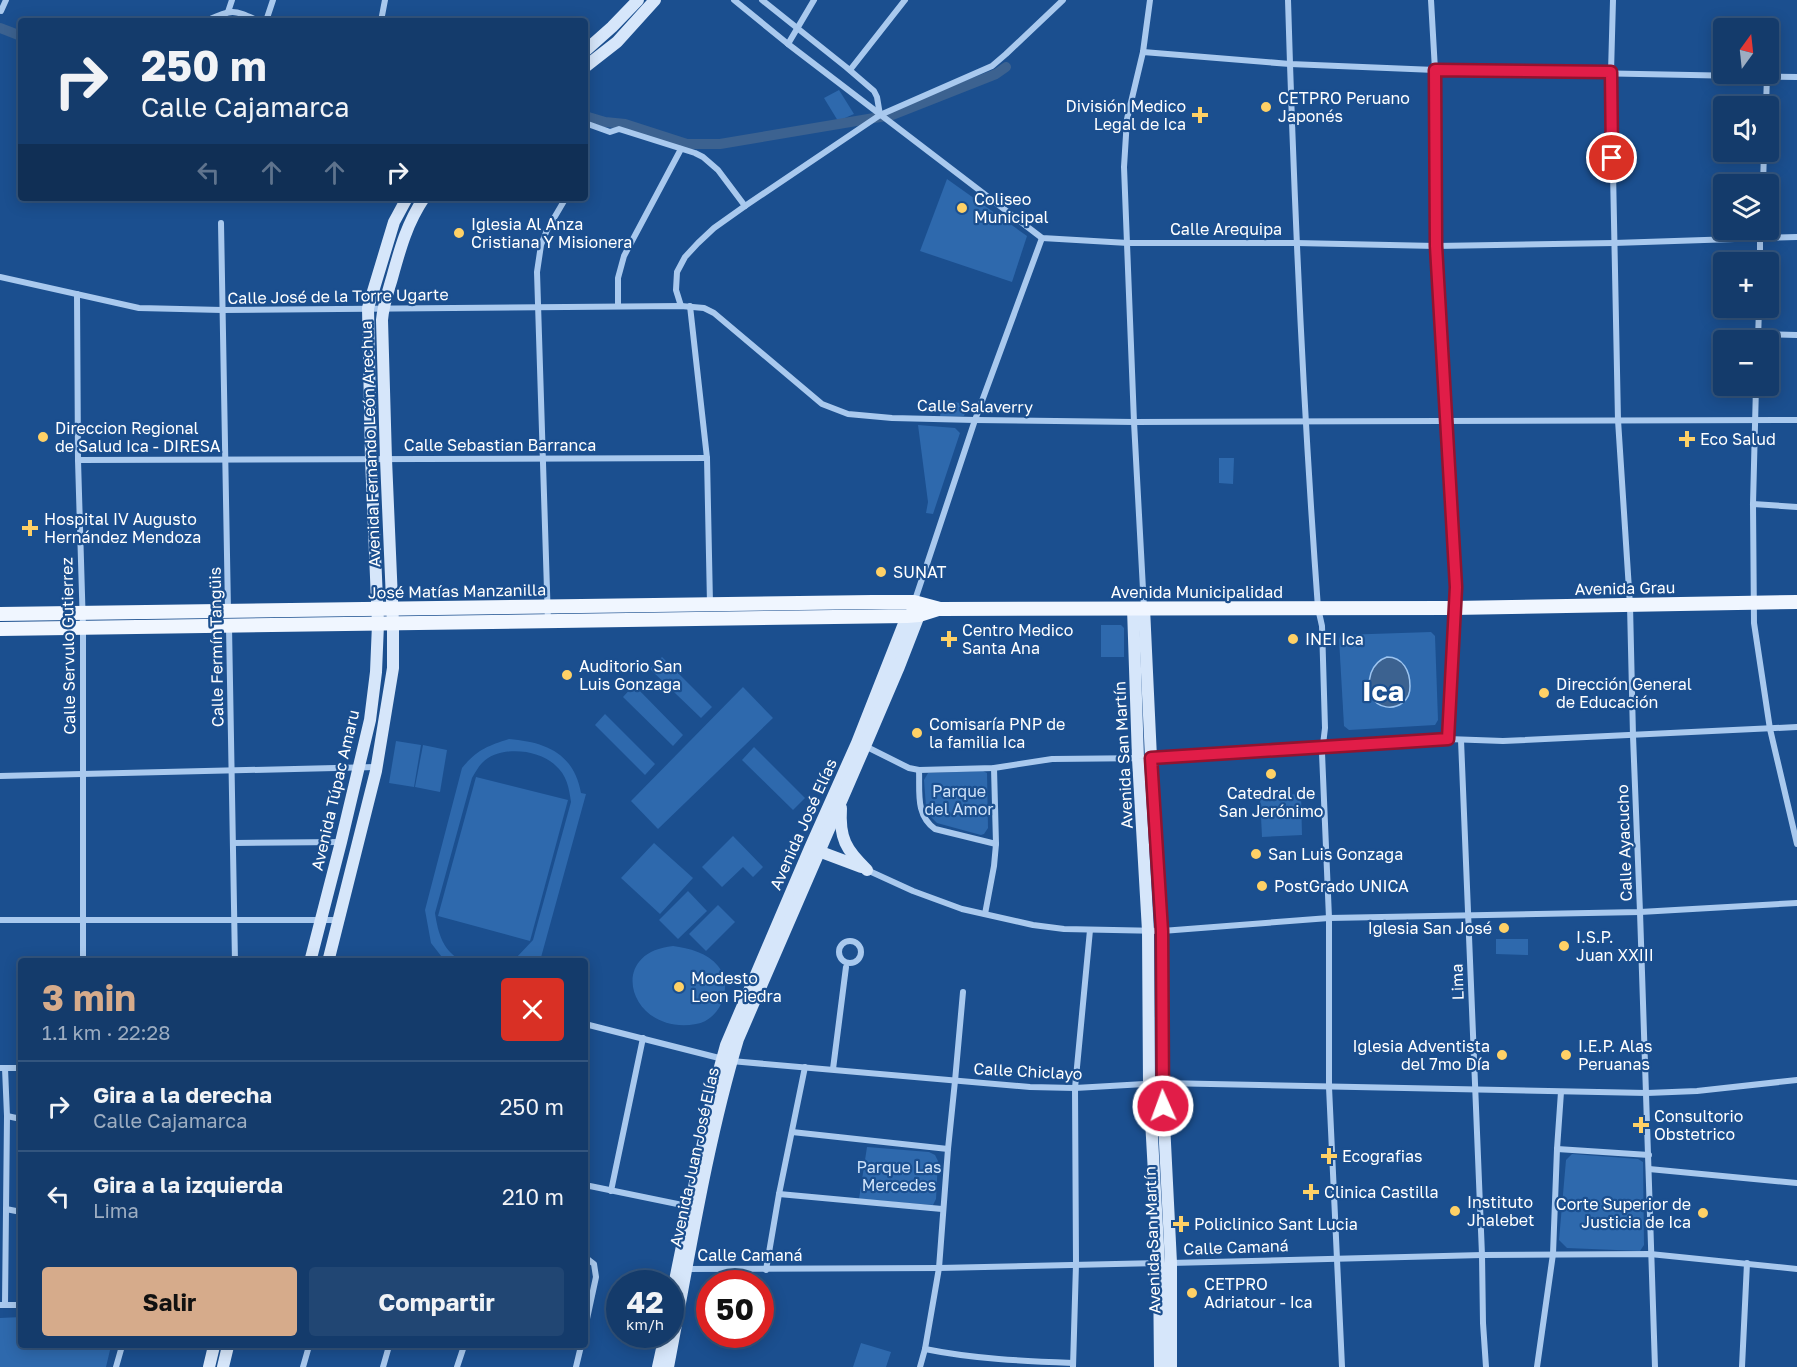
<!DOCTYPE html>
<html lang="es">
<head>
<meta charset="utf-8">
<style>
	:root { --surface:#143b6b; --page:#214673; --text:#f1f3f6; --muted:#9dadc1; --line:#33557e; --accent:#d6ab8b }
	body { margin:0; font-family:"Golos Text",sans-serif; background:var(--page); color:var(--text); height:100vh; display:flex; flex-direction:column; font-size:22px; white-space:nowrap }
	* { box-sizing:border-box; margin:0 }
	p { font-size:20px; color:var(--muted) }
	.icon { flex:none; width:33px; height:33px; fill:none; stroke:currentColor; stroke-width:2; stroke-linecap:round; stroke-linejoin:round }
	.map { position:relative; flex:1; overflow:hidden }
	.details { position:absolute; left:18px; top:958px; width:570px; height:390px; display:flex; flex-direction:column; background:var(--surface); border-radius:6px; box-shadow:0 3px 15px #0003,0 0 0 2px var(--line) }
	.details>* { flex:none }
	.guide { position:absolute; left:18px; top:18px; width:570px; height:183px; border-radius:6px; box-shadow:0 3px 15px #0003,0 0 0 2px var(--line); background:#143b6b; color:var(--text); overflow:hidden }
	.needle { width:39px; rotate:15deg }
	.tools { position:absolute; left:1713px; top:18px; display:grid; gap:12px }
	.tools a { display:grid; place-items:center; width:66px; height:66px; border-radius:6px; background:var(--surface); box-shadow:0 3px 15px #0003,0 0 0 2px var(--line); font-size:30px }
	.speed { position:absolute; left:606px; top:1270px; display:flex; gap:12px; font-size:30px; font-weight:700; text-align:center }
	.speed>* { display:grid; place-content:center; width:78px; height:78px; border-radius:50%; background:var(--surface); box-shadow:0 3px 15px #0003,0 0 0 2px var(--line); line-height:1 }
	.speed small { font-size:15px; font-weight:400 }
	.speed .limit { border:9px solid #d22; background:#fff; color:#111 }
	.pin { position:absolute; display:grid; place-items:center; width:51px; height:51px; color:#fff; margin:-26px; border:3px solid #fff; border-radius:50%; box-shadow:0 2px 6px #0007 }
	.me { position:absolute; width:66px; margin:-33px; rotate:358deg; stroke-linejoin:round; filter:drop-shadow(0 0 4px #0008) }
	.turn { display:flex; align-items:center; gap:21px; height:126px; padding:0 24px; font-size:27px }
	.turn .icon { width:78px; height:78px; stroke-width:2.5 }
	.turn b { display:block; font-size:42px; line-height:51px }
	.lanes { display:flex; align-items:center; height:57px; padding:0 24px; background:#0003; justify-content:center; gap:30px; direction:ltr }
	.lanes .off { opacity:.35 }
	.round { display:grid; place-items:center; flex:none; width:63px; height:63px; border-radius:6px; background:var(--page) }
	.overview { display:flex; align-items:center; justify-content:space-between; height:102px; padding:0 24px }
	h1 { font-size:36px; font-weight:700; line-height:45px; color:var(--accent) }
	.primary-button { display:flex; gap:12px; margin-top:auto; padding:12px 24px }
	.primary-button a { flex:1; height:69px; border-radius:6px; background:var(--accent); color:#111; font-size:24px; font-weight:700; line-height:69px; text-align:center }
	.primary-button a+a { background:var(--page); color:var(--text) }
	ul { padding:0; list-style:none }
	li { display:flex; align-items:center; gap:18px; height:90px; padding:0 24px; border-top:2px solid var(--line) }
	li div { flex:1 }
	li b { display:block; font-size:22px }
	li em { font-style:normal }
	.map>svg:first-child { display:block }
	.green { fill:#2e69ad }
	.water { fill:#3c6290; stroke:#9cc4f0; stroke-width:1.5 }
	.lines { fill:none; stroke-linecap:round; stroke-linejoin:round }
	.canal { stroke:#3c6290; stroke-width:10 }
	.street { stroke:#a9c9ee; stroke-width:6 }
	.secondary { stroke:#d6e6fa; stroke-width:12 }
	.primary { stroke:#f0f6ff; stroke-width:14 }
	.route-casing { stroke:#92132f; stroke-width:15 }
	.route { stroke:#e11d48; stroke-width:10 }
	.poi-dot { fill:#ffd166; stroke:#1b4f8f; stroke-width:2 }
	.labels { text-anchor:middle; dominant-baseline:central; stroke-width:4.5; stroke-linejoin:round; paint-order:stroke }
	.poi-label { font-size:16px; fill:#fff; stroke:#1b4f8f; text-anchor:start }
	.street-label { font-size:16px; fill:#fff; stroke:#1b4f8f }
	.park-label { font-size:16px; fill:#cfe3fa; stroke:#1b4f8f }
	.town-label { font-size:28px; font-weight:bold; fill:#fff; stroke:#1b4f8f }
</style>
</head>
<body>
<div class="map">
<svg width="1797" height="1367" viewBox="0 0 1797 1367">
	<rect width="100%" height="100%" fill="#1b4f8f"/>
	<g class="green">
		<path d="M839,90L854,114L838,121L824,98Z"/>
		<path d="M947,179L1027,236L1012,282L920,251Z"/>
		<path d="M942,399L968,405L964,416L940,417Z"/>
		<path d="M918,425L955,428L960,433L933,514L926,513L928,502Z"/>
		<path d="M1219,458H1234L1233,484L1219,483Z"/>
		<path d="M1101,625H1121L1124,628V657H1101Z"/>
		<path d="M1431,632L1435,636L1438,720L1435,725L1349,730L1344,726L1339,639L1341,635Z"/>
		<path d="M662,657L712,707L701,718L650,669Z"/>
		<path d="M634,685L683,735L673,746L623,697Z"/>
		<path d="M743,687L773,718L658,829L631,801Z"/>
		<path d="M605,714L655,764L645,775L595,725Z"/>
		<path d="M509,739C545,742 574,753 581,793L586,794L540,961H509L516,958L533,940L571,802C569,788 567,775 555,765C539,749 499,745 482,763C478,767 475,773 472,778L435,913C438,933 443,952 463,961H445L431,943L425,910L462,768C477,750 487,746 509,739Z"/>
		<path d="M396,741L421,745L414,787L389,783Z"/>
		<path d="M423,745L447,750L440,792L415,787Z"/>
		<path d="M754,747L805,798L793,810L742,760Z"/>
		<path d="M983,771L987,773L988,828L984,834L981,835L937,823L930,816L926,807L924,780L928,773Z"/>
		<path d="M476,777L568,800L530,941L438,916Z"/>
		<path d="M1301,794L1302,835L1262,837L1260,796Z"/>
		<path d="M733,836L763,867L753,877L743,867L722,887L702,867Z"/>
		<path d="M654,843L693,878L660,914L621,878Z"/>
		<path d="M688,891L707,911L678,939L659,920Z"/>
		<path d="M718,905L735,922L706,951L689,934Z"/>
		<path d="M1496,939H1528V955L1496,954Z"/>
		<path d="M673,946C689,948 708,953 718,966C734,986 721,1020 696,1024C631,1036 604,953 673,946Z"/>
		<path d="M867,1147L929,1152L935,1155L938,1161L936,1199L933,1205L859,1199Z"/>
		<path d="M1572,1154L1638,1159L1643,1162L1644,1245L1640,1251L1567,1248L1559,1240L1566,1160Z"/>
		<path d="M21,1317V1346H111L106,1367H0V1318Z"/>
		<path d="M861,1343L891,1352L886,1367H853Z"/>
	</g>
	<path class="water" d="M1387,657C1403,657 1410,671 1410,686C1411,717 1358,715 1371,673C1374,665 1378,660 1387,657Z"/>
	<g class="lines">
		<g class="canal">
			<path d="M0,28L21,36"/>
			<path d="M585,116L605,122L625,124L687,144H720L892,115L996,74L1006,67"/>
		</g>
		<g class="street">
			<path d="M734,0L788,44L1042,238L1128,243H1296L1436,246L1614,243L1797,237"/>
			<path d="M762,0L846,67L874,91L877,97L880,115"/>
			<path d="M1288,0C1294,203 1303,405 1318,608L1322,626L1325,728L1322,753L1329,918V1087L1342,1367"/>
			<path d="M1431,0L1435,70L1436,246L1456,587L1448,739"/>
			<path d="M1613,0L1611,72L1618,420L1630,605L1633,736L1640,912L1655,1367"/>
			<path d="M1,11L6,0"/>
			<path d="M228,12L232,0"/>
			<path d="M206,21C233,9 232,9 259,21"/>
			<path d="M266,21L273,0"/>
			<path d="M381,21L385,0"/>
			<path d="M788,44L814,0"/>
			<path d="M1143,52L1290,64L1435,70L1797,77"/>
			<path d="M850,70L905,0"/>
			<path d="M1766,106L1767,76"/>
			<path d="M585,123L610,132L619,129L695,153L703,157L718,170L745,206"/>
			<path d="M1763,184L1764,152"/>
			<path d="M221,223L228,610"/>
			<path d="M1760,262V230"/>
			<path d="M0,277L139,308L222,310L681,306L704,308L714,313L822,404L848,414L892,418L975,420L1134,422L1797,420"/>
			<path d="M77,294L78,460L83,628V962"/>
			<path d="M618,306V278L624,256L681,149"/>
			<path d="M681,306L676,290L677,272L685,257L698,243L714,228L745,206L880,115L992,66L1006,54L1063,0"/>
			<path d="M690,306L707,458L710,604"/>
			<path d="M1758,334L1797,335"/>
			<path d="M1758,340L1759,308"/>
			<path d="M1756,386L1753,504L1754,623L1770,729L1797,844"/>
			<path d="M78,460L707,458"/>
			<path d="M1753,504L1797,507"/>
			<path d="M914,603L975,420L1042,238"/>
			<path d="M1144,608L1134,422L1124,167L1127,119L1143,52L1150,0"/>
			<path d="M548,622L537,272L541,245L547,230L564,201"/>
			<path d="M229,626L235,962"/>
			<path d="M1461,740L1482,1255L1483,1323L1486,1367"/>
			<path d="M863,745L909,768L919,770L994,768L1052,759L1151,758L1448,739L1503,741L1797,727"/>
			<path d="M919,770C920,791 915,815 935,829L996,844"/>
			<path d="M0,776L376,767"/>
			<path d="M233,843L341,842"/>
			<path d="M867,870L913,891L962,909L1033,925L1064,929L1162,931L1329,918L1640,912L1797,903"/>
			<path d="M985,914L994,866L996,844L994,768"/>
			<path d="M0,920H338"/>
			<circle cx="850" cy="952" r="11"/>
			<path d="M329,959L340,962"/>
			<path d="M585,1024L731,1061L1030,1087L1075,1088L1162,1083L1647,1093L1697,1091L1797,1080"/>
			<path d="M0,1068H21"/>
			<path d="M833,1069L846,967"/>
			<path d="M7,1116L21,1119"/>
			<path d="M792,1132L948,1149"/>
			<path d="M1557,1149L1649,1155"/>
			<path d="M1649,1169L1797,1183"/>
			<path d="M585,1185L692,1207"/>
			<path d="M611,1191L643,1038"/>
			<path d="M779,1194L942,1209"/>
			<path d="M6,1209L21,1212"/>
			<path d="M585,1257L594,1264L596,1277L585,1328"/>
			<path d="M1170,1263L1482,1255L1650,1254L1797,1269"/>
			<path d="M684,1269L939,1268L1160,1263"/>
			<path d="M766,1270L779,1194L805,1067"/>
			<path d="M0,1305H21"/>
			<path d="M5,1305L7,1116L5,1068"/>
			<path d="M925,1349C974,1359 1023,1361 1073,1363"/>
			<path d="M116,1367L122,1346"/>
			<path d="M303,1367L309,1346"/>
			<path d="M383,1367L389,1346"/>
			<path d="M457,1367L464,1346"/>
			<path d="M576,1367L581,1346"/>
			<path d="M920,1367L925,1349L939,1268L948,1149L955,1081L963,992"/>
			<path d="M1073,1367L1076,1264L1075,1088L1090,930"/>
			<path d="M1537,1367L1553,1254L1557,1149L1561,1092"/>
			<path d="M1742,1367L1747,1263"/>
		</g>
		<g class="secondary">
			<path d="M585,51L612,27L638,0"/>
			<path d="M585,67L617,42L655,0"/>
			<path d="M1133,608L1138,759L1148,931L1149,1084L1159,1263L1160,1367"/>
			<path d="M1144,608L1151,758L1162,931V1083L1171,1263V1367"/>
			<path d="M841,808C839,838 846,850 867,870"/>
			<path d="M813,849L861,867"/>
			<path d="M310,962L341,842L370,720L376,672L378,624L371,459L368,308L394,222L407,198"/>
			<path d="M328,962L376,771L393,668V624L386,459L382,320C383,306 388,292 392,278C400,249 407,223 424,198"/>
			<path d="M670,1305L714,1089L726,1045L810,848L857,743L907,616"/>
			<path d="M209,1367L214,1346"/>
			<path d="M223,1367L228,1346"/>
			<path d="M658,1367L665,1335"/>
			<path d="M668,1367C689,1258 706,1146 738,1039L865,746L898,669L919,615"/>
		</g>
		<g class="primary">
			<path d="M0,614L873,602H914L940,609L1453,608L1797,602"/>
			<path d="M0,629L907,616L919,615L938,609"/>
		</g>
	</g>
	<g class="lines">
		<defs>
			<path id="route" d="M1163,1106L1162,931L1151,758L1448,739L1456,587L1436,246L1435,70L1611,72L1612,158"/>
		</defs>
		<use href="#route" class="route-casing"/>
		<use href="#route" class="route"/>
	</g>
	<g class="poi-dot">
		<circle cx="1266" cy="107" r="6"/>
		<path d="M1197 106h6v6h6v6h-6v6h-6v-6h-6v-6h6z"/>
		<circle cx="962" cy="208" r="6"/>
		<circle cx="459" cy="233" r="6"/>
		<circle cx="43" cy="437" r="6"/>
		<path d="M1684 430h6v6h6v6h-6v6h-6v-6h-6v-6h6z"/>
		<path d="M27 519h6v6h6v6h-6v6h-6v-6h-6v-6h6z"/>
		<circle cx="881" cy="572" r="6"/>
		<path d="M946 630h6v6h6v6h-6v6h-6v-6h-6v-6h6z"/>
		<circle cx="1293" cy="639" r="6"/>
		<circle cx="567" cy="675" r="6"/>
		<circle cx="1544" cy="693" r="6"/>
		<circle cx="917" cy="733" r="6"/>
		<circle cx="1271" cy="774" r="6"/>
		<circle cx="1256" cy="854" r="6"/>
		<circle cx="1262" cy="886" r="6"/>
		<circle cx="1504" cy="928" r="6"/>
		<circle cx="1564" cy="946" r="6"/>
		<circle cx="679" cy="987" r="6"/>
		<circle cx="1502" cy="1055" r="6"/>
		<circle cx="1566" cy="1055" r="6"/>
		<path d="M1638 1116h6v6h6v6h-6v6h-6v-6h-6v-6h6z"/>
		<path d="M1326 1147h6v6h6v6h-6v6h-6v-6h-6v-6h6z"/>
		<path d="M1308 1183h6v6h6v6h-6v6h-6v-6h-6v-6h6z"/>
		<circle cx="1455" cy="1211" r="6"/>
		<circle cx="1703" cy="1213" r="6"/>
		<path d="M1178 1215h6v6h6v6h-6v6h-6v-6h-6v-6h6z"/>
		<circle cx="1192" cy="1293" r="6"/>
	</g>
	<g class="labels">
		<g class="poi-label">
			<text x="1278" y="98">CETPRO Peruano<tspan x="1278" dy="18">Japonés</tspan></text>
			<text x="1186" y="106" text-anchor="end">División Medico<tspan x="1186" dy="18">Legal de Ica</tspan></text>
			<text x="974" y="199">Coliseo<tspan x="974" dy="18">Municipal</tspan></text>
			<text x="471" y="224">Iglesia Al Anza<tspan x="471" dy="18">Cristiana Y Misionera</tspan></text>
			<text x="55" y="428">Direccion Regional<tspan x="55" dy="18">de Salud Ica - DIRESA</tspan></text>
			<text x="1700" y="439">Eco Salud</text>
			<text x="44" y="519">Hospital IV Augusto<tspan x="44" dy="18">Hernández Mendoza</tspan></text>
			<text x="893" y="572">SUNAT</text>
			<text x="962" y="630">Centro Medico<tspan x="962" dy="18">Santa Ana</tspan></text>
			<text x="1305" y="639">INEI Ica</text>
			<text x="579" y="666">Auditorio San<tspan x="579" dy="18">Luis Gonzaga</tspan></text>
			<text x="1556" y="684">Dirección General<tspan x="1556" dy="18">de Educación</tspan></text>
			<text x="929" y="724">Comisaría PNP de<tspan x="929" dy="18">la familia Ica</tspan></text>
			<text x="1271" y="793" text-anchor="middle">Catedral de<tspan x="1271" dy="18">San Jerónimo</tspan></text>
			<text x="1268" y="854">San Luis Gonzaga</text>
			<text x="1274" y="886">PostGrado UNICA</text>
			<text x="1492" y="928" text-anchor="end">Iglesia San José</text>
			<text x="1576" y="937">I.S.P.<tspan x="1576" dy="18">Juan XXIII</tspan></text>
			<text x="691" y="978">Modesto<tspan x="691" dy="18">Leon Piedra</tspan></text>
			<text x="1490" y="1046" text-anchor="end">Iglesia Adventista<tspan x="1490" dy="18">del 7mo Día</tspan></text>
			<text x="1578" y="1046">I.E.P. Alas<tspan x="1578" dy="18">Peruanas</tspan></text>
			<text x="1654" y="1116">Consultorio<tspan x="1654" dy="18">Obstetrico</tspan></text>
			<text x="1342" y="1156">Ecografias</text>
			<text x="1324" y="1192">Clinica Castilla</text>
			<text x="1467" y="1202">Instituto<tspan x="1467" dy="18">Jhalebet</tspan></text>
			<text x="1691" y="1204" text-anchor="end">Corte Superior de<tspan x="1691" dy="18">Justicia de Ica</tspan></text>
			<text x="1194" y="1224">Policlinico Sant Lucia</text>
			<text x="1204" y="1284">CETPRO<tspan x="1204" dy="18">Adriatour - Ica</tspan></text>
		</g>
		<g class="street-label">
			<text x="1226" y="229">Calle Arequipa</text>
			<text transform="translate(338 296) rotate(-1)">Calle José de la Torre Ugarte</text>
			<text transform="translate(975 406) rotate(1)">Calle Salaverry</text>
			<text transform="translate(370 444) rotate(-92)">Avenida Fernando León Arechua</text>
			<text x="500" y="445">Calle Sebastian Barranca</text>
			<text transform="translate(1625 588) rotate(-1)">Avenida Grau</text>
			<text transform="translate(457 591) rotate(-1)">José Matías Manzanilla</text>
			<text x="1197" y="592">Avenida Municipalidad</text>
			<text transform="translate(68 646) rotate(-91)">Calle Servulo Gutierrez</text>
			<text transform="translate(216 647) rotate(-91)">Calle Fermín Tangüis</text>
			<text transform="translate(1123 755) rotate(-93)">Avenida San Martín</text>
			<text transform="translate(335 790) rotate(-77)">Avenida Túpac Amaru</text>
			<text transform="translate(803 824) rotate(-66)">Avenida José Elías</text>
			<text transform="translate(1624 843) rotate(-92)">Calle Ayacucho</text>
			<text transform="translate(1457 982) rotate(-92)">Lima</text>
			<text transform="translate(1028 1071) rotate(3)">Calle Chiclayo</text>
			<text transform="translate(694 1157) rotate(-78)">Avenida Juan José Elías</text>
			<text transform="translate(1152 1240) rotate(-92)">Avenida San Martín</text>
			<text transform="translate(1236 1247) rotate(-2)">Calle Camaná</text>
			<text x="750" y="1255">Calle Camaná</text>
		</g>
		<g class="park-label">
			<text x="959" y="791">Parque<tspan x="959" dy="18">del Amor</tspan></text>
			<text x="899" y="1167">Parque Las<tspan x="899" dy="18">Mercedes</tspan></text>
		</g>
		<g class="town-label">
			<text x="1383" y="690">Ica</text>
		</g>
	</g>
</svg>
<div class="tools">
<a><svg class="needle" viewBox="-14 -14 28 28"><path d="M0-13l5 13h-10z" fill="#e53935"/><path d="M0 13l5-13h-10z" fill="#9dadc1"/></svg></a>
<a><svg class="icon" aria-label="sound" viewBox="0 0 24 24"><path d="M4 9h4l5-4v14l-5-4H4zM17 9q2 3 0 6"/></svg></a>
<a><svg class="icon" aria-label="layers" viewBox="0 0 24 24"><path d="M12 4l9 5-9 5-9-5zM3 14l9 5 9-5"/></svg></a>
<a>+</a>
<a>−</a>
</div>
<div class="speed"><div>42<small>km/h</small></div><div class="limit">50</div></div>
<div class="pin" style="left:1612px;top:158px;background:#d93025"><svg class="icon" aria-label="arrive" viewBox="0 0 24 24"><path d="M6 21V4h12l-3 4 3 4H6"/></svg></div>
<svg class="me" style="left:1163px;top:1106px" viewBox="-20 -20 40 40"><circle r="17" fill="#e11d48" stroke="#fff" stroke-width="3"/><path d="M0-11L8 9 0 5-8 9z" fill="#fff"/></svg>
<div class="guide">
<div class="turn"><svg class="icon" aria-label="right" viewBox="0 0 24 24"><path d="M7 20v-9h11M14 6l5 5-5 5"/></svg><div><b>250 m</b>Calle Cajamarca</div></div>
<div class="lanes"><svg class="icon off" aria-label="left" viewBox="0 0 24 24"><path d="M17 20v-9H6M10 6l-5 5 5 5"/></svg><svg class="icon off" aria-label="ahead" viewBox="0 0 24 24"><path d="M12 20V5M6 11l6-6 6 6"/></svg><svg class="icon off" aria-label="ahead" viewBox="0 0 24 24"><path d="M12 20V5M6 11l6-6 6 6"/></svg><svg class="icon" aria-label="right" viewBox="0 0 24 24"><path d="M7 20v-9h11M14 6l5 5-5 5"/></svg></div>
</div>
<section class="details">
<div class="overview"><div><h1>3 min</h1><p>1.1 km · 22:28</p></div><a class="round" style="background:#d93025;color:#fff"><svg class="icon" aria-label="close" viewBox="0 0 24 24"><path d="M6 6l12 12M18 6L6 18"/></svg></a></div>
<ul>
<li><svg class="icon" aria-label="right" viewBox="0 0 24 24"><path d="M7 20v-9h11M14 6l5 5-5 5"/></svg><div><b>Gira a la derecha</b><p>Calle Cajamarca</p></div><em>250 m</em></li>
<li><svg class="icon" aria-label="left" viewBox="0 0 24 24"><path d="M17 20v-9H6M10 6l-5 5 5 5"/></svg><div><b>Gira a la izquierda</b><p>Lima</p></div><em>210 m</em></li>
</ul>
<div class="primary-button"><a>Salir</a><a>Compartir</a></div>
</section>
</div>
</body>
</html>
